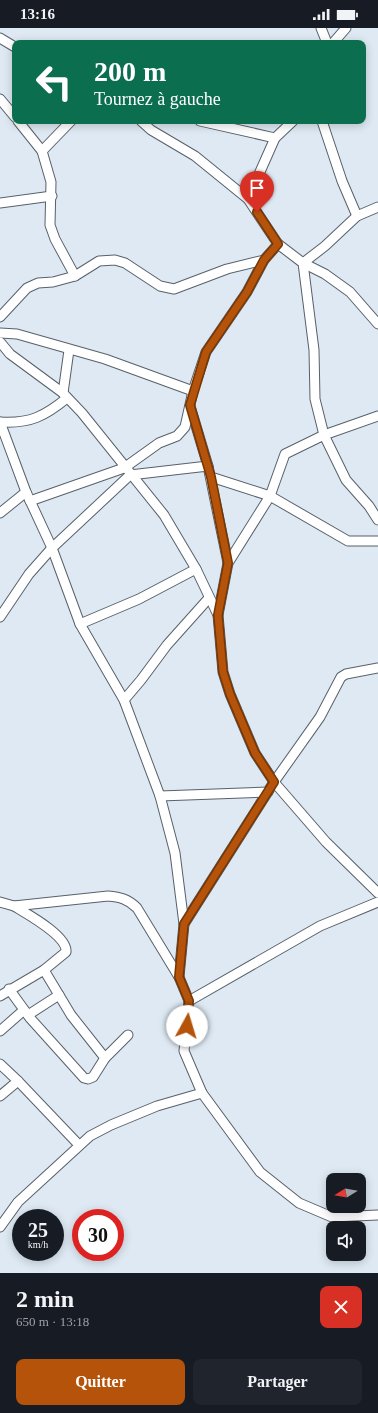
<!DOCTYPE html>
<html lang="fr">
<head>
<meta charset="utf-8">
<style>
	:root { --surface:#171b24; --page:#20242c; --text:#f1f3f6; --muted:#9ea1a6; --accent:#b45309 }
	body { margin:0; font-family:"Times New Roman",serif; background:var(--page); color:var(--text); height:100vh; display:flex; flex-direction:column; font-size:15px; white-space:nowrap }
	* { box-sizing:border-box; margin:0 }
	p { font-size:13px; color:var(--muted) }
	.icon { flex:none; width:22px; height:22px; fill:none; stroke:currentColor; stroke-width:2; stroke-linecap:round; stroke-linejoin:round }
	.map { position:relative; height:1245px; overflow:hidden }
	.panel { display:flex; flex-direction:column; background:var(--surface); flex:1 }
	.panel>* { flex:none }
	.top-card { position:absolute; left:12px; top:12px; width:354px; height:84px; border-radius:8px; box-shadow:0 2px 10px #0003; background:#0b6e4f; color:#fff; overflow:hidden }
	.needle { width:26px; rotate:259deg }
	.tools { position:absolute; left:326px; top:1145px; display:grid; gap:8px }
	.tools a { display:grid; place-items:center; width:40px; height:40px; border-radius:8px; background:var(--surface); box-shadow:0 2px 10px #0003; font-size:20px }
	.speed { position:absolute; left:12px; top:1181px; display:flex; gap:8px; font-size:20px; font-weight:700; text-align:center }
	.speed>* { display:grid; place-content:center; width:52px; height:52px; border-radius:50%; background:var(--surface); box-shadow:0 2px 10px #0003; line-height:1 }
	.speed small { font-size:10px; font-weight:400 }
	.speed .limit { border:6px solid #d22; background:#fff; color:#111 }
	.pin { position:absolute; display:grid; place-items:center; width:34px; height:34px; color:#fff; margin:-41px -17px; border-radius:50% 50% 50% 0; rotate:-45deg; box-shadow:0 0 4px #0007 }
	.pin .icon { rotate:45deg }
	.me { position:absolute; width:44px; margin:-22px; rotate:6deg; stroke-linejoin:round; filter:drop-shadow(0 0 3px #0008) }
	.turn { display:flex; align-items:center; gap:14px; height:84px; padding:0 16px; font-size:18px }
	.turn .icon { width:52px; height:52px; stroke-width:2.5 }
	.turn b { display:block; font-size:28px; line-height:34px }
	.round { display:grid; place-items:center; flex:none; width:42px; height:42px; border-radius:8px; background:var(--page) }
	.overview { display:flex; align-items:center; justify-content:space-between; height:68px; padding:0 16px }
	h1 { font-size:24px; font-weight:700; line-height:30px }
	.button { display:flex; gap:8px; margin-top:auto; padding:8px 16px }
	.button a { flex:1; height:46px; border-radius:8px; background:var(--accent); color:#fff; font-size:16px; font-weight:700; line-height:46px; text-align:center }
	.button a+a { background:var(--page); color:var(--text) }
	.status { display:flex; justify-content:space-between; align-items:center; height:28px; padding:0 20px; background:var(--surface); direction:ltr }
	.status svg { height:11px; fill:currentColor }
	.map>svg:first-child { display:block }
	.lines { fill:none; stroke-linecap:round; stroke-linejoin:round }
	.minor-casing { stroke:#58616a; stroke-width:11 }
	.minor { stroke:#fff; stroke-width:9 }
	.route-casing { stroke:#753606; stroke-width:10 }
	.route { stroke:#b45309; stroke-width:7 }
</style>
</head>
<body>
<div class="status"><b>13:16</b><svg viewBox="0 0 49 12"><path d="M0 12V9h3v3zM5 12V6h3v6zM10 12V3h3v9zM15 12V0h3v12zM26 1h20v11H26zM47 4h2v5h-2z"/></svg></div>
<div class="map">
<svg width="378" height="1245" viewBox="0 0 378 1245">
	<rect width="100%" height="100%" fill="#dee9f3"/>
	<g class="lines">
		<defs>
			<g id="minor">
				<path d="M321,0L327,15"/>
				<path d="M0,10L15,19"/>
				<path d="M333,15L346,0"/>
				<path d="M0,71L15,89"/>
				<path d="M18,93L42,123L51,154L50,197L55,211L75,248L99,233L115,232L125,235L160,258L174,261L227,241L264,232"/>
				<path d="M141,93L151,102L195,128L248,171L278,216L303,235L314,322L315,371L324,407L346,452L369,478L378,492"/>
				<path d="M200,93L275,110"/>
				<path d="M322,93L342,153L357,188"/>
				<path d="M42,123L71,93"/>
				<path d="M248,171L275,110L293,93"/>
				<path d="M0,175L52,168"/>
				<path d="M378,179L357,188L325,218L303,235L325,246L350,264L378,296"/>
				<path d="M0,289L27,260L38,255L53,254L75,248"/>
				<path d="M0,305L17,306L105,331L193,363"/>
				<path d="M0,314L10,326L63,365L82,385L164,487L196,541L218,587L223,644L230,666L255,725L274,754L326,814L378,865"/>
				<path d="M63,365L69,322"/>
				<path d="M190,378L208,438"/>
				<path d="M0,394L26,464L52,520L80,596L124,672L160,768L175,825L184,896L179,949"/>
				<path d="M0,394C30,396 45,388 67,370"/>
				<path d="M211,449L270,468L348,513H378"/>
				<path d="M30,473L124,440L159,415L177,408L185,399L193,363L206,324L247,264L264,232L278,216"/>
				<path d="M0,485L26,464"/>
				<path d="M218,587L228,535L270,468L285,426L324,407L378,388"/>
				<path d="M0,589L29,546L52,520L130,447L208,438L228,535"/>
				<path d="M80,596L139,571L196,541"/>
				<path d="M124,672L141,652L167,617L209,570"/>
				<path d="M160,768L268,764"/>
				<path d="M0,874L14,878L108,868C120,869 128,871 137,880L179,949L189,973L184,1023L202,1065L260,1144L299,1175L332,1189L378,1187"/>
				<path d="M184,896L274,754L320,689L341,649L346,646L378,640"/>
				<path d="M44,942L71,987L105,1030"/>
				<path d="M9,961L30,990L84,1050L88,1051L93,1049L105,1030L128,1007"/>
				<path d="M0,968L44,942L66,924C68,908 27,886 14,878"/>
				<path d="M189,973L320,898L378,874"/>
				<path d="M28,987L59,967"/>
				<path d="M0,1003L24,982"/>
				<path d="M0,1036L18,1053L79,1117"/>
				<path d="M0,1068L18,1053"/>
				<path d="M0,1199L18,1174L90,1108L111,1097L157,1078L202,1065"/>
			</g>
		</defs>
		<use href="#minor" class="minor-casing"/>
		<use href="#minor" class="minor"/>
	</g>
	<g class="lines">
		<defs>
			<path id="route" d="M187,998L189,973L179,949L184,896L274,754L255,725L230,666L223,644L218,587L228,535L211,449L190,377L206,324L247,264L264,232L278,216L257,184"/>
		</defs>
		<use href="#route" class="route-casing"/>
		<use href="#route" class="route"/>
	</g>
</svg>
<div class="tools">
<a><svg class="needle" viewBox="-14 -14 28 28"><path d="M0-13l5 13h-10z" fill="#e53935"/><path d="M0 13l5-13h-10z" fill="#9ea1a6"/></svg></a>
<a><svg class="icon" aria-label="sound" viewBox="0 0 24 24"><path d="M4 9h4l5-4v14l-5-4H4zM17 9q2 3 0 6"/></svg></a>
</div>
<div class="speed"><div>25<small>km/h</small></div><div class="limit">30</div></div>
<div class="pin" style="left:257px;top:184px;background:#d93025"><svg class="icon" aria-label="arrive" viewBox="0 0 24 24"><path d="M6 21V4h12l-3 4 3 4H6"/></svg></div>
<svg class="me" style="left:187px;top:998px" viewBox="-20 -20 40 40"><circle r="19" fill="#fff"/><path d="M0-13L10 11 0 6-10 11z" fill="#b45309"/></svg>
<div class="top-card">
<div class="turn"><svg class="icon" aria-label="left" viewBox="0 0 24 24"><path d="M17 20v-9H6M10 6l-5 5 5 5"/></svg><div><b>200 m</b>Tournez à gauche</div></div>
</div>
</div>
<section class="panel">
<div class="overview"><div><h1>2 min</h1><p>650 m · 13:18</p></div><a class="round" style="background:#d93025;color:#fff"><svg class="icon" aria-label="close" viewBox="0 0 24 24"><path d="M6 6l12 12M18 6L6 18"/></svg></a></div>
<div class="button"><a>Quitter</a><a>Partager</a></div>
</section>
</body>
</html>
